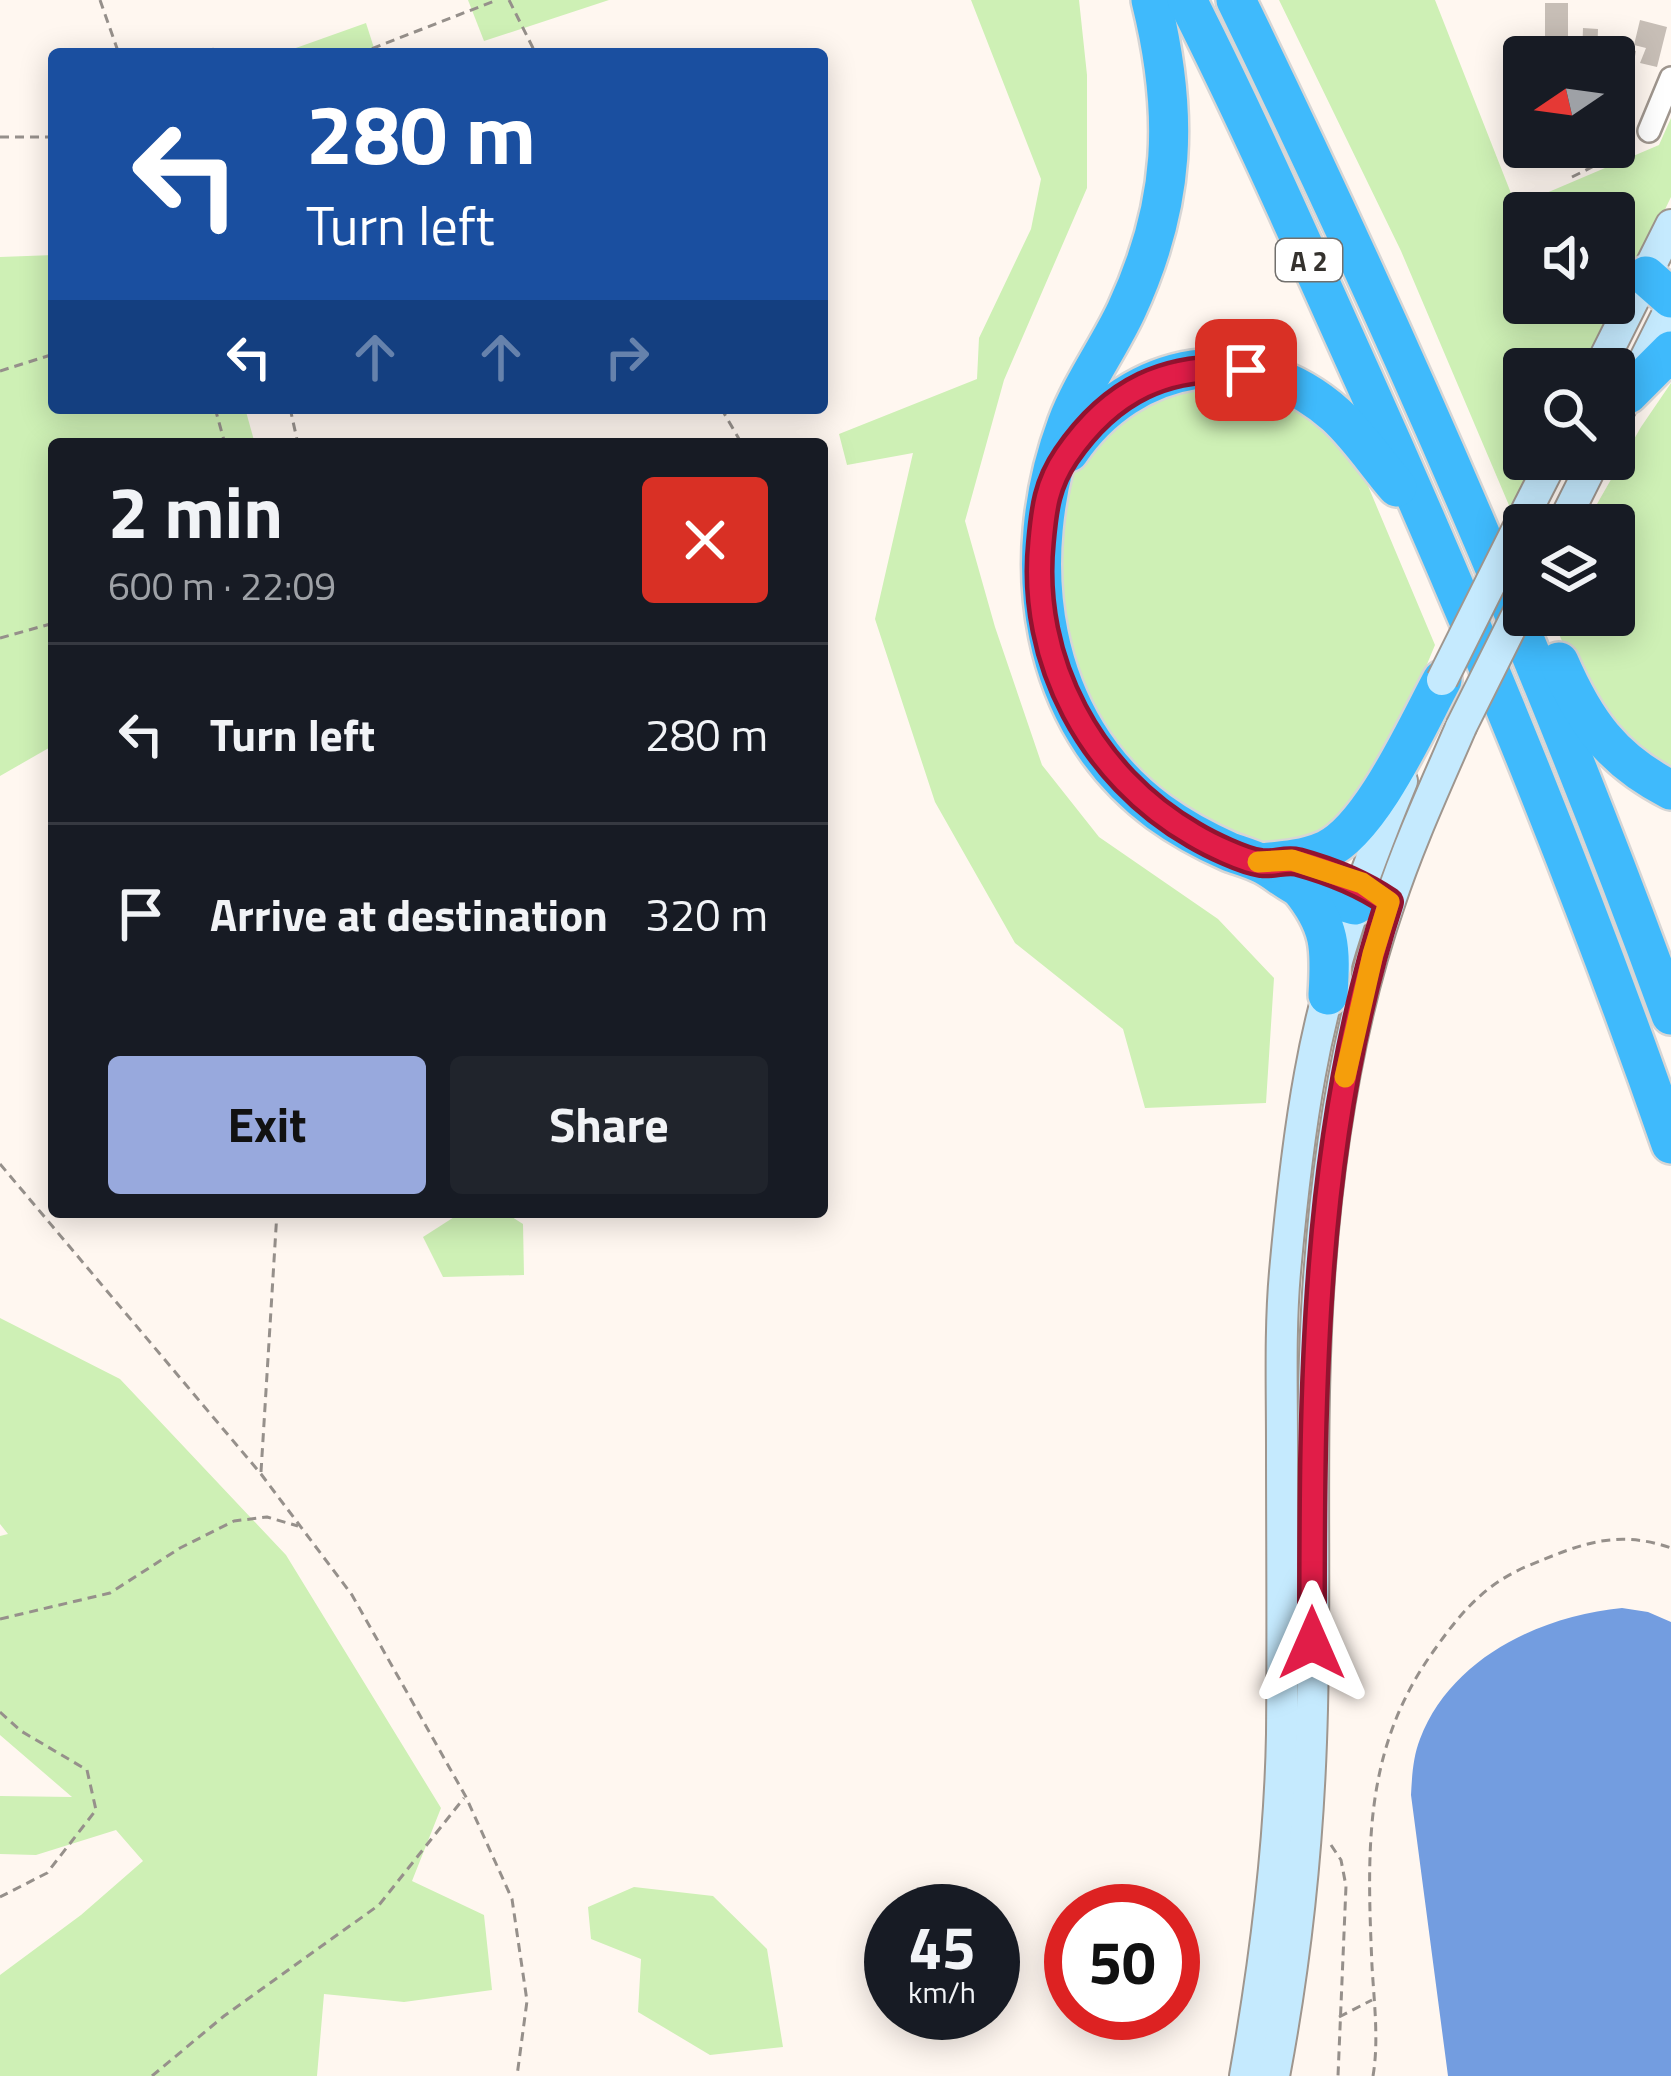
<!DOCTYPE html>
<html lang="en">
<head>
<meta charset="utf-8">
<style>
	:root { --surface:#171b24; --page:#20242c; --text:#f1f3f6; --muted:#9ea1a6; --line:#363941; --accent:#98a9dd }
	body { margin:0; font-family:"Titillium Web",sans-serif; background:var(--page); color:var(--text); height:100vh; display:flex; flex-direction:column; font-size:45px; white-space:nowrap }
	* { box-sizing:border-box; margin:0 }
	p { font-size:39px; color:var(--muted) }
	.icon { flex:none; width:66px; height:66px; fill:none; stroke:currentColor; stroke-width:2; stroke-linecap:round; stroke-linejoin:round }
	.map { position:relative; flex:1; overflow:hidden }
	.details { position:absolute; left:48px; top:438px; width:780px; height:780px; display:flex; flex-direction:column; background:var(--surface); border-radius:12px; box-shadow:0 6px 30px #0003 }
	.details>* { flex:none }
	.top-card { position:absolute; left:48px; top:48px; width:780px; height:366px; border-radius:12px; box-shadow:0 6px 30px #0003; background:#1a4fa0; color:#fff; overflow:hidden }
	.needle { width:78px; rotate:257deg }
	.fabs { position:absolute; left:1503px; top:36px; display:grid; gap:24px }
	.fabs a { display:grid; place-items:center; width:132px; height:132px; border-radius:12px; background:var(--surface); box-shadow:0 6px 30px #0003; font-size:60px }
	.speed { position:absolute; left:864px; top:1884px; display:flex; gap:24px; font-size:60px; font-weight:700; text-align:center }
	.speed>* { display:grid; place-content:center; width:156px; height:156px; border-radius:50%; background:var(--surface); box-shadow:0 6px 30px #0003; line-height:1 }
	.speed small { font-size:30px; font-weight:400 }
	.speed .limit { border:18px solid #d22; background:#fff; color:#111 }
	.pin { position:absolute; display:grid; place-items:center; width:102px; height:102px; color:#fff; margin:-51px; border-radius:24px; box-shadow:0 6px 18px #0006 }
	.me { position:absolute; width:132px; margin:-66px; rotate:0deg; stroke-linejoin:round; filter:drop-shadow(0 0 9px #0008) }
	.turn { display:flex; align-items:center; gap:42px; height:252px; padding:0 60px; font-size:54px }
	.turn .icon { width:156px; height:156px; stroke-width:2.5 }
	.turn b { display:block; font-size:84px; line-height:102px }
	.lanes { display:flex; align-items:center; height:114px; padding:0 60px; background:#0003; justify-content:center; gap:60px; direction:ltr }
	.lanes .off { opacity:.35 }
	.round { display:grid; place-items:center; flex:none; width:126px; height:126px; border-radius:12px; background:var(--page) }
	.head { display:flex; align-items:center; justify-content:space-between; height:204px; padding:0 60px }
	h1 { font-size:72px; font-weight:700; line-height:90px }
	.primary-button { display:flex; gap:24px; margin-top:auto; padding:24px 60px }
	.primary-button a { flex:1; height:138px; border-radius:12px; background:var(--accent); color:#111; font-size:48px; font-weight:700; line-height:138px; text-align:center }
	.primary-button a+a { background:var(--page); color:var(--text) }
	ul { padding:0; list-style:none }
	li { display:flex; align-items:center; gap:36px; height:180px; padding:0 60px; border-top:3px solid var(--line) }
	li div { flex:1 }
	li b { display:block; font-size:45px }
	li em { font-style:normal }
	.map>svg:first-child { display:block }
	.green { fill:#cef0b5; fill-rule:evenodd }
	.water { fill:#739de0 }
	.building { fill:#c7beb6 }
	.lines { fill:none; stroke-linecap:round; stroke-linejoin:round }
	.street-casing { stroke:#9f968e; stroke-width:26 }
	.secondary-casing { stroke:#9f968e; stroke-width:34 }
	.highway-casing { stroke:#d7d6d5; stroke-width:44 }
	.path { stroke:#96908b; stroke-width:3; stroke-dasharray:9 6; stroke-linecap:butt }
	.street { stroke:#fff; stroke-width:21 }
	.secondary { stroke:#c5eafe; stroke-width:30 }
	.highway { stroke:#3fbafc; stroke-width:39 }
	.secondary-bridge-casing { stroke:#9f968e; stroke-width:34; stroke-linecap:butt }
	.secondary-bridge { stroke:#c5eafe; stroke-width:30 }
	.route-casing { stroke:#92132f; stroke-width:30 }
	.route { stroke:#e11d48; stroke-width:21 }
	.slow { stroke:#f59e0b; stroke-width:21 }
	.labels { text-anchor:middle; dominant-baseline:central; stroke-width:9; stroke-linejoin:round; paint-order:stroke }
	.shield { fill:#fff; stroke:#72706d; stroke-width:3 }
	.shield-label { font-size:27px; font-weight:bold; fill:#35322e }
</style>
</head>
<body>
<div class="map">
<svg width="1671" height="2076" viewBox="0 0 1671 2076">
	<rect width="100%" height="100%" fill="#fff7f0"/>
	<g class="green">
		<path d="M468,0H609L484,41Z"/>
		<path d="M971,0H1079L1087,75V188L1004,380L965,521L995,627L1042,765L1099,837L1218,919L1274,978L1266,1103L1145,1108L1123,1029L1015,943L935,802L875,619L913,453L847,465L839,434L977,379L979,338L1031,229L1041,179Z"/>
		<path d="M1279,0H1435L1516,206L1659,145L1671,118V197L1588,369H1524V459H1539L1511,510L1401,251ZM1524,213H1614V303H1524Z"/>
		<path d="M366,23L374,48L367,54H279Z"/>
		<path d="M54,255V408H245L255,444H54V745L0,776V257Z"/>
		<path d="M1218,376L1310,408L1363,474L1435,645C1414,696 1367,812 1317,836C1303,842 1286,846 1272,850L1163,804L1069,678L1053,514L1083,444L1111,417Z"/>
		<path d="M1671,383V781L1649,769L1581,686L1551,615H1614V525H1585L1641,427Z"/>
		<path d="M462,1212H504L523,1224L524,1275L443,1277L423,1237Z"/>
		<path d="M0,1318L120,1379L286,1555L441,1808L412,1881L484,1915L492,1990L404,2002L324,1994L317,2076H0V1975L81,1915L143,1861L116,1830L36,1855L0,1854V1796L72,1797L0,1735V1536L8,1534L0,1524Z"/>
		<path d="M634,1887L713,1896L767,1949L783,2047L710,2055L638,2012L641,1959L591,1939L588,1907Z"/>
	</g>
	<path class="water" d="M1622,1608L1648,1612L1671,1622V2076H1448L1411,1795C1412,1776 1413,1757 1420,1739C1451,1658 1540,1616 1622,1608Z"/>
	<g class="building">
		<rect x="1545" y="3" width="23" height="33"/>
		<path d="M1640,20L1667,27L1657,67L1640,63L1646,48L1634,45Z"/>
		<path d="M1583,28L1598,29L1597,57H1582Z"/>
		<path d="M1622,45L1636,51L1633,67L1621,65L1620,73L1614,72V57H1611L1613,46L1621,48Z"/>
	</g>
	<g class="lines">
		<defs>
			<path id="street" d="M1649,131L1671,78"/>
			<g id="secondary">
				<path d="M1599,369L1671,225"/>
				<path d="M1614,421L1671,307"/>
				<path d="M1523,518L1553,459"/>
				<path d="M1562,525L1595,459"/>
				<path d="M1245,2076C1265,1963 1280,1849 1282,1734C1283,1637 1282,1541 1282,1444C1282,1387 1280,1329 1285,1272C1291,1206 1298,1139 1310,1074C1328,973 1363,875 1402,781"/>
				<path d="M1274,2076C1295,1965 1307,1854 1311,1742C1317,1587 1308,1433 1319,1278C1328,1152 1348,1023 1389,904C1409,843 1436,785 1461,727"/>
			</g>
			<g id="highway">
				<path d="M1151,0C1179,113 1176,204 1126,311C1108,349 1082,384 1067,424C1017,559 1037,722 1159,812C1181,828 1205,841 1230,852C1241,856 1253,859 1264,865C1277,872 1289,883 1303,889C1319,896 1338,900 1355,905"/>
				<path d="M1187,0C1250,124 1306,252 1363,378C1476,629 1581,885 1671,1144"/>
				<path d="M1236,0C1397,331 1545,669 1671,1015"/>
				<path d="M1646,276L1671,298"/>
				<path d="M1628,394L1671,351"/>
				<path d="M1069,452C1132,359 1250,338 1336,415C1359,436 1377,464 1397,487"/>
				<path d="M1559,662C1585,722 1612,760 1671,790"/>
				<path d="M1261,863C1283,861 1306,859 1326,850C1372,828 1417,726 1442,680"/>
				<path d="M1300,888C1331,926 1331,948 1328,995"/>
			</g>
		</defs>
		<use href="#street" class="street-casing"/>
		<use href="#secondary" class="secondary-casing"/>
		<use href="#highway" class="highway-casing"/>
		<g class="path">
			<path d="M100,0L119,54"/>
			<path d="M509,0L536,54"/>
			<path d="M212,48L213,54"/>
			<path d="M358,54L497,0"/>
			<path d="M0,137H54"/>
			<path d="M1572,177L1634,146"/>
			<path d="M0,371L54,354"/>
			<path d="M215,408L225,444"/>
			<path d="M290,408L298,444"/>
			<path d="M721,408L742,444"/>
			<path d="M1619,456L1630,439"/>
			<path d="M0,638L54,623"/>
			<path d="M0,1164L261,1474L352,1595L466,1797L512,1899L527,2001L517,2076"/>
			<path d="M261,1472L277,1212"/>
			<path d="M0,1619L110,1593L180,1548L234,1521L267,1517L298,1526"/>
			<path d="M0,1712L21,1731L87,1770L96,1810L47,1873L0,1897"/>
			<path d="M1331,1845L1341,1860L1346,1886L1338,2076"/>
			<path d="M1339,2017L1372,2000"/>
			<path d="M152,2076L224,2016L379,1905L464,1798"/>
			<path d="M1373,2076C1379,2041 1374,2001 1372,1966C1367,1849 1363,1748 1435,1649C1462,1611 1486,1583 1530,1565C1581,1544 1616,1529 1671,1548"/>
		</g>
		<use href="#street" class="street"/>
		<use href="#secondary" class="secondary"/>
		<use href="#highway" class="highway"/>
		<defs>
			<g id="secondary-bridge">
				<path d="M1442,680L1523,518"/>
				<path d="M1461,727L1524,601"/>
			</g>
		</defs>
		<use href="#secondary-bridge" class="secondary-bridge-casing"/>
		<use href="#secondary-bridge" class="secondary-bridge"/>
	</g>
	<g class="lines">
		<defs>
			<path id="route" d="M1246,370C1167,363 1111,390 1066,456C1047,484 1044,508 1041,542C1029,661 1091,776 1194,835C1209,844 1244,861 1261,863C1274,865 1285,859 1298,862C1331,871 1361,883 1389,902C1311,1141 1312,1394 1312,1643"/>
		</defs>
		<use href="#route" class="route-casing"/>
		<use href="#route" class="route"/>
		<path class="slow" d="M1258,862L1292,860L1362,883L1389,902L1373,954L1345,1077"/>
	</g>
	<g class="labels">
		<rect class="shield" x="1276" y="239" width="66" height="42" rx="9"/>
		<g class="shield-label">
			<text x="1309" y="260">A 2</text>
		</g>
	</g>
</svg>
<div class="fabs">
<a><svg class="needle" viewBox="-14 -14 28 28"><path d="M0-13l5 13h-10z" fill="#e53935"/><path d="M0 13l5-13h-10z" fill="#9ea1a6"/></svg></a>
<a><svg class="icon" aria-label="sound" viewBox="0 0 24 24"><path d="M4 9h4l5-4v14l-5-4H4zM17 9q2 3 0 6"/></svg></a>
<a><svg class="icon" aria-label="search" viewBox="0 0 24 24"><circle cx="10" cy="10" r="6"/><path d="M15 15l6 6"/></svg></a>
<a><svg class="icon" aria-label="layers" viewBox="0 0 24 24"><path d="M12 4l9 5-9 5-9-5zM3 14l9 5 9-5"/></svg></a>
</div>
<div class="speed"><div>45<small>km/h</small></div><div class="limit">50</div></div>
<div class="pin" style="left:1246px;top:370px;background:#d93025"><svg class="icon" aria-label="arrive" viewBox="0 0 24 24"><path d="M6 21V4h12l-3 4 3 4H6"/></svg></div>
<svg class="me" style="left:1312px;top:1643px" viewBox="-20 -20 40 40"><path d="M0-17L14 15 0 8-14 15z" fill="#e11d48" stroke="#fff" stroke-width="4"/></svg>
<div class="top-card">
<div class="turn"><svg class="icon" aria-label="left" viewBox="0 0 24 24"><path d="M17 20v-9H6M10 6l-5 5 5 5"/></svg><div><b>280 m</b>Turn left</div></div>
<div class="lanes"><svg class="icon" aria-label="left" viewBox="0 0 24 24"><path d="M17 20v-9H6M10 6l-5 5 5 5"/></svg><svg class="icon off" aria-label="ahead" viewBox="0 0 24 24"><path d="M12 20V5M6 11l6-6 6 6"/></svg><svg class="icon off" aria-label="ahead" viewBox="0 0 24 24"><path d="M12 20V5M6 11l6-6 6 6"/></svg><svg class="icon off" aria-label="right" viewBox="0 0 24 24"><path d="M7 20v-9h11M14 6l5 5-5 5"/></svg></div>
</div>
<section class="details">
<div class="head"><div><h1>2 min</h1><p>600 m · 22:09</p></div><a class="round" style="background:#d93025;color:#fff"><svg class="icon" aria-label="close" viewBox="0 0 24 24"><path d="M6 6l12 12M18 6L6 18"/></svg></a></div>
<ul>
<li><svg class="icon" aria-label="left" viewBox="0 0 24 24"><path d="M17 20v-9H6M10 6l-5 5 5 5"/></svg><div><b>Turn left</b></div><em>280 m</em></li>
<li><svg class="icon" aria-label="arrive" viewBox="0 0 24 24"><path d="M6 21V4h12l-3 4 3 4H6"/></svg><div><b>Arrive at destination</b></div><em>320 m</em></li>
</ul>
<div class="primary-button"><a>Exit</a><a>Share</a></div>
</section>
</div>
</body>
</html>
